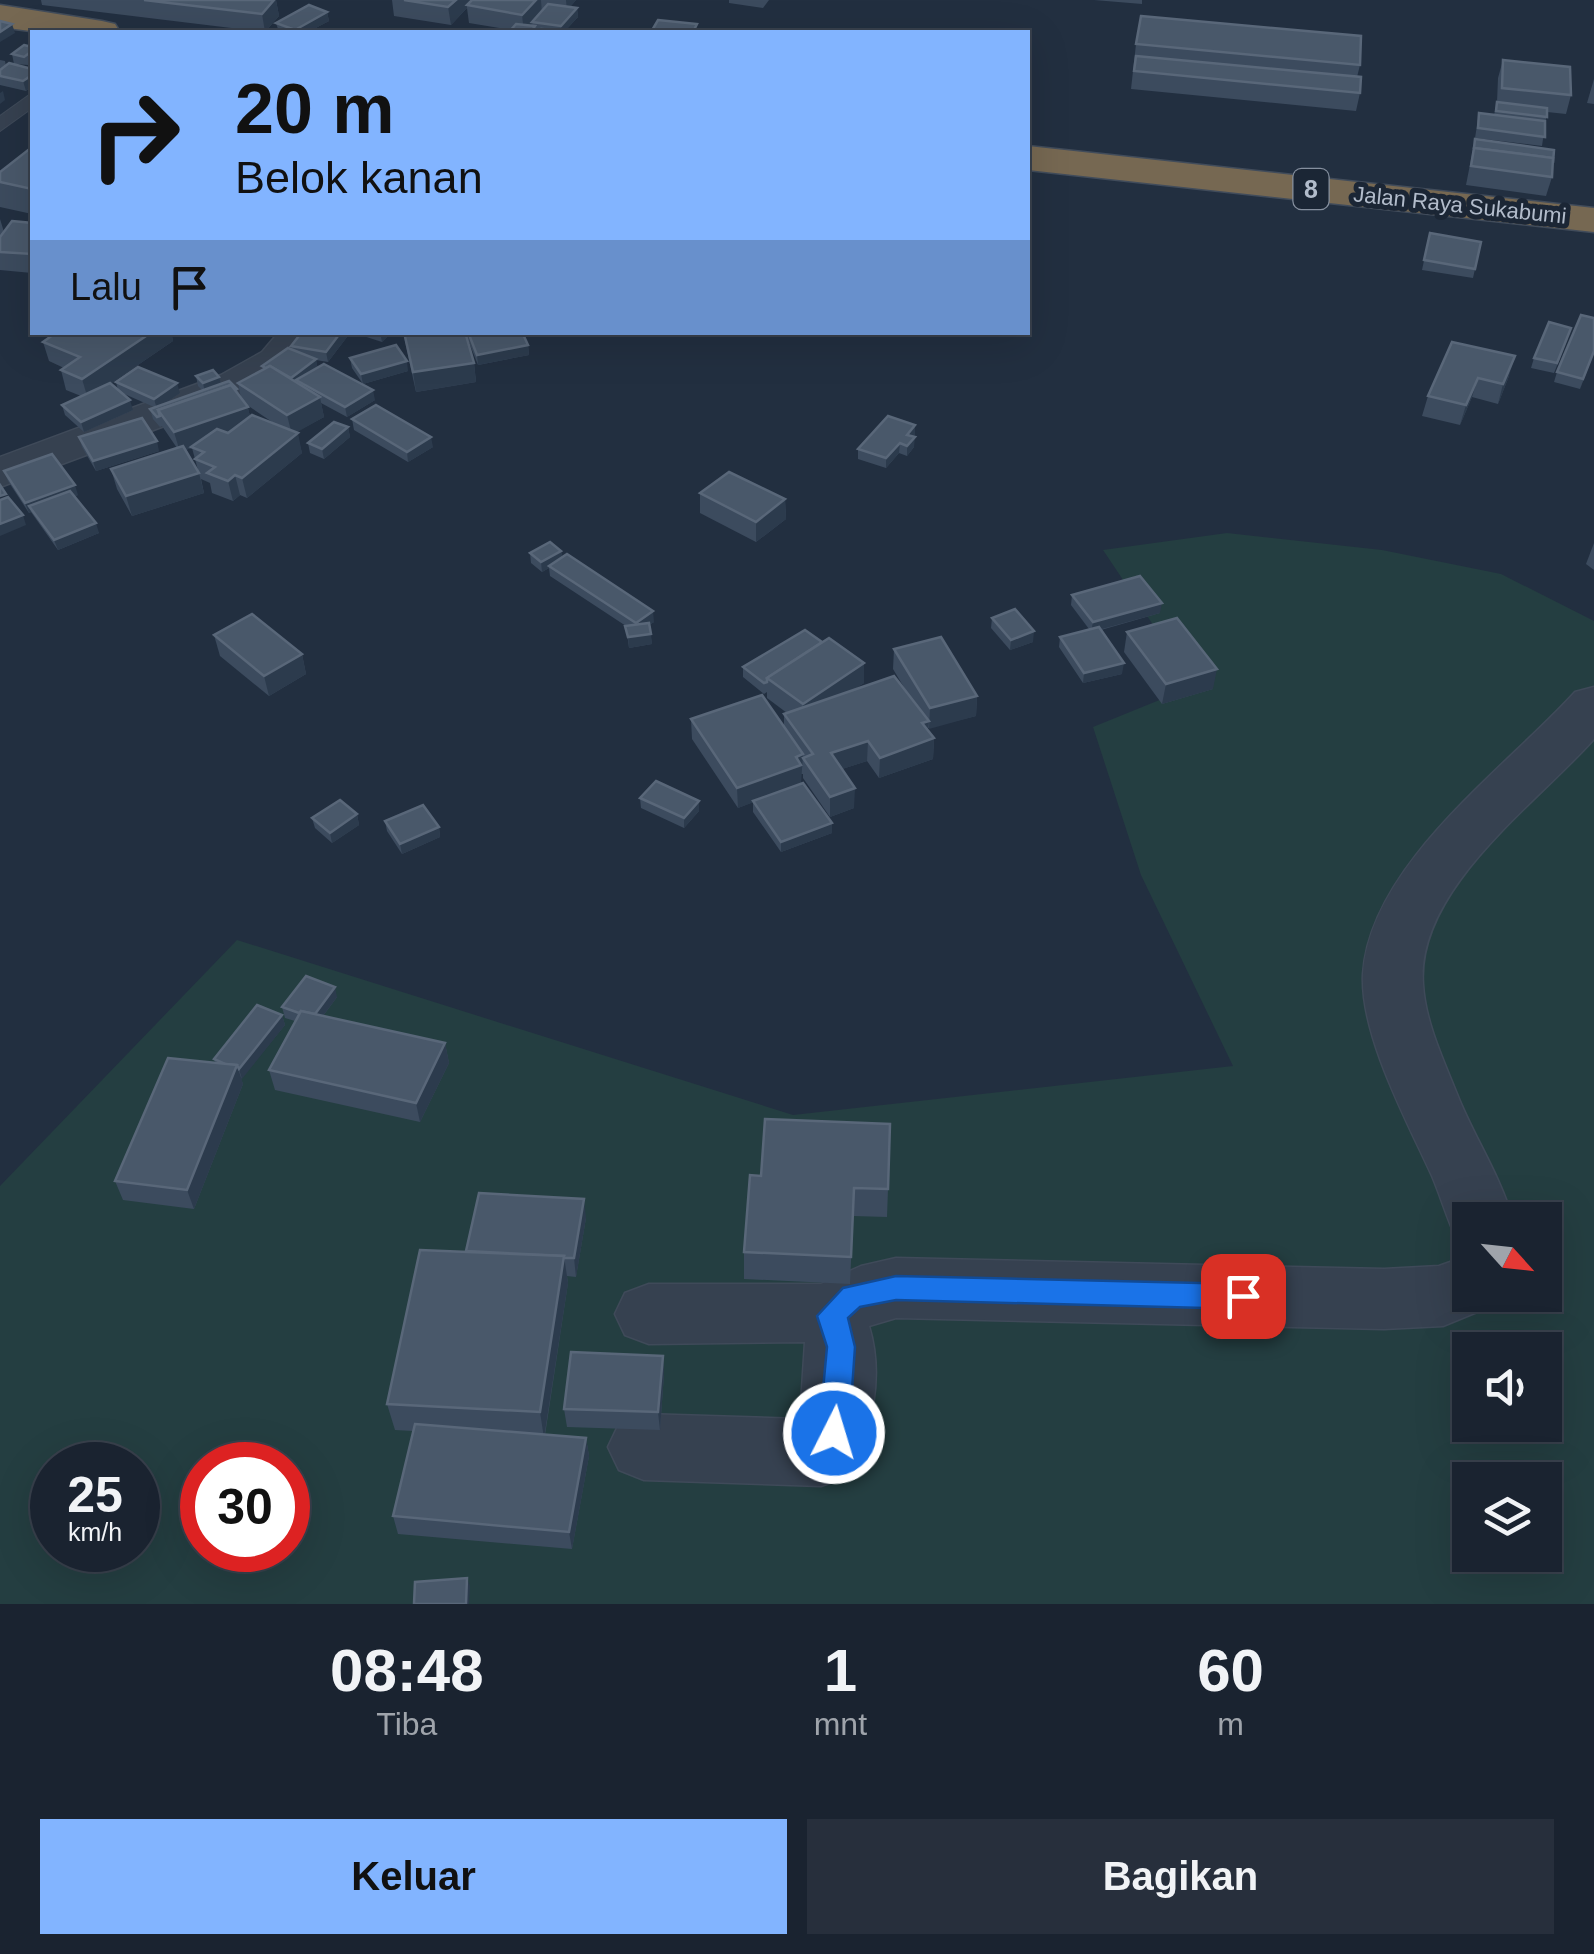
<!DOCTYPE html>
<html lang="id">
<head>
<meta charset="utf-8">
<style>
	:root { --surface:#1a2330; --page:#272f3c; --text:#f1f3f6; --muted:#9fa4ab; --line:#38404c; --accent:#82b4ff }
	body { margin:0; font-family:Arial,sans-serif; background:var(--page); color:var(--text); height:100vh; display:flex; flex-direction:column; font-size:38px; white-space:nowrap }
	* { box-sizing:border-box; margin:0 }
	p { font-size:32px; color:var(--muted) }
	.icon { flex:none; width:55px; height:55px; fill:none; stroke:currentColor; stroke-width:2; stroke-linecap:round; stroke-linejoin:round }
	.map { position:relative; height:1604px; overflow:hidden }
	.drawer { display:flex; flex-direction:column; background:var(--surface); flex:1 }
	.drawer>* { flex:none }
	.banner { position:absolute; left:30px; top:30px; width:1000px; height:305px; border-radius:0px; box-shadow:0 10px 40px #0002,0 0 0 2px var(--line); background:#82b4ff; color:#111; overflow:hidden }
	.needle { width:65px; rotate:117deg }
	.tools { position:absolute; left:1452px; top:1202px; display:grid; gap:20px }
	.tools a { display:grid; place-items:center; width:110px; height:110px; border-radius:0px; background:var(--surface); box-shadow:0 10px 40px #0002,0 0 0 2px var(--line); font-size:50px }
	.speed { position:absolute; left:30px; top:1442px; display:flex; gap:20px; font-size:50px; font-weight:700; text-align:center }
	.speed>* { display:grid; place-content:center; width:130px; height:130px; border-radius:50%; background:var(--surface); box-shadow:0 10px 40px #0002,0 0 0 2px var(--line); line-height:1 }
	.speed small { font-size:25px; font-weight:400 }
	.speed .limit { border:15px solid #d22; background:#fff; color:#111 }
	.pin { position:absolute; display:grid; place-items:center; width:85px; height:85px; color:#fff; margin:-42px; border-radius:20px; box-shadow:0 5px 15px #0006 }
	.me { position:absolute; width:110px; margin:-55px; rotate:5deg; stroke-linejoin:round; filter:drop-shadow(0 0 8px #0008) }
	.turn { display:flex; align-items:center; gap:35px; height:210px; padding:0 40px; font-size:45px }
	.turn .icon { width:130px; height:130px; stroke-width:2.5 }
	.turn b { display:block; font-size:70px; line-height:85px }
	.then { display:flex; align-items:center; height:95px; padding:0 40px; background:#0003; gap:20px; font-size:38px }
	.eta { display:flex; justify-content:space-evenly; align-items:center; height:170px; text-align:center }
	.eta b { font-size:60px; font-weight:700; line-height:70px }
	.button { display:flex; gap:20px; margin-top:auto; padding:20px 40px }
	.button a { flex:1; height:115px; border-radius:0px; background:var(--accent); color:#111; font-size:40px; font-weight:700; line-height:115px; text-align:center }
	.button a+a { background:var(--page); color:var(--text) }
	.map>svg:first-child { display:block }
	.green { fill:#243e41; fill-rule:evenodd }
	.lines { fill:none; stroke-linecap:round; stroke-linejoin:round }
	.lane-casing { stroke:#3f4a59; stroke-width:2 }
	.street-casing { stroke:#3f4a59; stroke-width:3 }
	.highway-casing { stroke:#414c5b; stroke-width:3 }
	.lane { fill:#364150; fill-rule:evenodd }
	.street { fill:#364150; fill-rule:evenodd }
	.highway { fill:#766852; fill-rule:evenodd }
	.wall { fill:#3c4b5e; fill-rule:evenodd }
	.shaded-wall { fill:#2c3b4d }
	.building { fill:#49586a; stroke:#596779; stroke-width:2.5 }
	.route { fill:#1a73e8; stroke:#114b97; stroke-width:2.5 }
	.labels { text-anchor:middle; dominant-baseline:central; stroke-width:10; stroke-linejoin:round; paint-order:stroke }
	.far-street-label { font-size:22px; fill:#b2bccb; stroke:#1b2635 }
	.shield { fill:#1b2635; stroke:#858f9e; stroke-width:2.5 }
	.shield-label { font-size:25px; font-weight:bold; fill:#b2bccb }
</style>
</head>
<body>
<div class="map">
<svg width="1594" height="1604" viewBox="0 0 1594 1604">
	<rect width="100%" height="100%" fill="#222f40"/>
	<path class="green" d="M1227,533L1382,550L1501,574L1594,621V1604H0V1186L237,940L793,1115L1233,1066L1141,875L1093,727L1194,686L1103,550ZM1470,1220H1545V1295H1470ZM1470,1350H1545V1425H1470ZM52,1465H138V1550H52ZM202,1465H288V1550H202ZM1470,1480H1545V1555H1470Z"/>
	<g class="lines">
		<defs>
			<path id="lane" d="M32,93V108L0,131V116Z"/>
			<g id="street">
				<path d="M279,332H323L294,370L253,393L0,487V457L221,375L262,352Z"/>
				<path d="M1594,687V739C1537,803 1416,889 1423,984C1425,1021 1443,1059 1457,1094C1474,1137 1500,1175 1513,1220H1470V1245L1457,1240C1447,1219 1441,1197 1432,1176C1407,1121 1360,1035 1363,974C1370,864 1506,768 1575,692Z"/>
				<path d="M1470,1255V1295H1498L1494,1305L1443,1326L1384,1329L896,1318L869,1326C884,1375 873,1434 846,1477L821,1486L644,1480L619,1470L608,1447L619,1424L644,1414L800,1419L805,1342L649,1344L625,1335L615,1314L625,1293L649,1284H821L861,1266L896,1258L1384,1269L1439,1266Z"/>
			</g>
			<g id="highway">
				<path d="M0,5L102,21L115,24L120,32H38L0,27Z"/>
				<path d="M1028,146L1594,208V232L1028,170Z"/>
			</g>
		</defs>
		<use href="#lane" class="lane-casing"/>
		<use href="#street" class="street-casing"/>
		<use href="#highway" class="highway-casing"/>
		<use href="#lane" class="lane"/>
		<use href="#street" class="street"/>
		<use href="#highway" class="highway"/>
	</g>
	<g class="wall">
		<path d="M41,0H276L279,16L265,32L42,5Z"/>
		<path d="M392,0H576L570,7L577,8L578,17L564,32H509L511,30L469,23L467,8L451,25L394,16Z"/>
		<path d="M729,0H769L763,8L729,3Z"/>
		<path d="M1094,0H1142V4Z"/>
		<path d="M327,12L329,21L308,32H279L276,23Z"/>
		<path d="M1136,44L1360,65L1357,77L1360,93L1356,111L1131,89Z"/>
		<path d="M32,47V68H29L28,65L14,64L12,54Z"/>
		<path d="M0,60L5,61L6,66L32,69V86L26,91L0,85Z"/>
		<path d="M1503,60L1571,95L1566,114L1547,112L1542,146L1475,138L1479,113L1494,115L1497,102L1498,78Z"/>
		<path d="M1594,79V104L1587,103Z"/>
		<path d="M1475,139L1552,177L1546,196L1466,185Z"/>
		<path d="M32,147V214L0,207V172Z"/>
		<path d="M0,219L4,232L32,223V273L0,270Z"/>
		<path d="M1430,233L1481,242L1473,278L1422,270Z"/>
		<path d="M57,332H178L172,336L173,341L110,384L118,390L116,382L180,393L164,404L202,390L198,386L196,376L219,377L221,384L237,389L241,398L238,383L263,369L262,366L292,350L291,346L302,332H346L347,337L328,362L316,360L317,367L375,400L347,417L321,403L324,417L296,432L302,453L247,498L240,495L233,501L212,493L210,483L201,479L204,493L132,516L117,489L111,469L177,448L162,426L160,427L153,419L150,409L154,407L122,393L133,410L84,432L65,415L62,405L81,396L66,390L61,370L64,368L49,361L43,342ZM247,405L275,424L250,416ZM192,448L198,470L185,450Z"/>
		<path d="M351,332H392L382,342Z"/>
		<path d="M403,332L474,363L476,382L416,392Z"/>
		<path d="M467,332L528,345L529,355L478,365L468,340Z"/>
		<path d="M581,332H605L603,336Z"/>
		<path d="M1568,338L1554,373L1531,368L1534,358Z"/>
		<path d="M1452,342L1509,376L1498,404L1472,397L1460,425L1422,416L1428,396Z"/>
		<path d="M1594,353L1580,389L1554,382L1557,372Z"/>
		<path d="M350,358L408,371L363,384L352,368Z"/>
		<path d="M352,419L433,447L408,462L354,430Z"/>
		<path d="M915,425L913,437L914,447L907,456L899,453L886,468L858,459V449Z"/>
		<path d="M348,427L350,437L324,459L310,453L308,443Z"/>
		<path d="M79,437L159,451L96,471L82,447Z"/>
		<path d="M4,471L78,495L75,496L99,533L58,550L31,512L29,513L8,481Z"/>
		<path d="M700,493L785,499L786,519L756,542L700,513Z"/>
		<path d="M1594,543V570L1586,564Z"/>
		<path d="M561,551L562,557L654,622L649,625L652,644L629,648L626,626L550,576L549,568L542,572L531,563L530,553Z"/>
		<path d="M1072,595L1160,613L1101,630L1122,674L1083,683L1059,647L1060,637L1089,629L1071,605Z"/>
		<path d="M992,618L1033,642L1010,650L991,628Z"/>
		<path d="M1127,632L1213,689L1162,704L1124,652Z"/>
		<path d="M214,635L302,654L306,674L269,696L220,656Z"/>
		<path d="M894,649L977,696L976,716L928,728V731L934,738L933,759L879,778L867,761L842,769L854,808L830,817L803,778V774H801V783L832,823V833L781,852L753,812V802L738,808L692,739L691,719L784,726V714L787,713L767,698V692L764,694L743,677V667L864,683L852,690L908,694L893,669Z"/>
		<path d="M640,798L699,811L684,828L641,808Z"/>
		<path d="M357,814L359,825L332,843L315,828L312,818Z"/>
		<path d="M385,821L439,827L440,837L402,854L387,831Z"/>
		<path d="M337,997L323,1016L445,1043L449,1063L420,1122L275,1090L269,1070L295,1021L285,1018L282,1007Z"/>
		<path d="M282,1015L285,1025L241,1079L243,1084L194,1209L123,1200L115,1181L215,1062L214,1059Z"/>
		<path d="M750,1175L888,1189L887,1217L853,1216L850,1284L744,1279V1252Z"/>
		<path d="M586,1218L576,1277L567,1276L568,1283L545,1435L586,1438L589,1456L572,1549L398,1534L393,1516L413,1431L395,1430L387,1404L467,1252Z"/>
		<path d="M663,1356L664,1374L660,1430L567,1427L564,1409Z"/>
	</g>
	<g class="shaded-wall">
		<path d="M274,0H276L279,16L265,32L262,14Z"/>
		<path d="M456,0H475L467,5V8L451,25L448,7Z"/>
		<path d="M536,0H541L542,14L524,32L522,15Z"/>
		<path d="M566,0H576L567,11Z"/>
		<path d="M577,8L578,17L564,32H561V26Z"/>
		<path d="M327,12L329,21L308,32H295V30Z"/>
		<path d="M12,24L15,33L0,42V32Z"/>
		<path d="M32,75V86L26,91L23,81Z"/>
		<path d="M3,91L5,100L0,104V93Z"/>
		<path d="M152,332H178L172,336L173,341L88,399L82,379Z"/>
		<path d="M341,332H346L347,337L328,362L326,352Z"/>
		<path d="M380,332H392L382,342Z"/>
		<path d="M528,345L529,355L478,365L477,355Z"/>
		<path d="M1515,356L1509,376L1498,404L1503,384Z"/>
		<path d="M316,359L318,369L296,380L297,385L293,388L291,378Z"/>
		<path d="M407,361L408,371L363,384L361,374Z"/>
		<path d="M474,363L476,382L416,392L413,372Z"/>
		<path d="M219,377L222,387L205,393L203,383Z"/>
		<path d="M1478,378L1472,397L1460,425L1466,405Z"/>
		<path d="M177,383L180,393L157,409L154,399Z"/>
		<path d="M373,390L375,400L347,417L345,407Z"/>
		<path d="M320,397L324,417L292,435L287,415Z"/>
		<path d="M130,400L133,410L84,432L81,422Z"/>
		<path d="M248,407L252,427L180,452L174,432Z"/>
		<path d="M915,425V435L906,445L907,435Z"/>
		<path d="M348,427L350,437L324,459L322,449Z"/>
		<path d="M298,433L302,453L247,498L242,478Z"/>
		<path d="M431,437L433,447L408,462L407,452Z"/>
		<path d="M915,437L914,447L907,456V446Z"/>
		<path d="M157,441L159,451L96,471L93,461Z"/>
		<path d="M900,443L899,453L886,468V458Z"/>
		<path d="M199,473L204,493L132,516L126,496Z"/>
		<path d="M235,475L240,495L233,501L228,481Z"/>
		<path d="M75,485L78,495L33,511L29,506L31,512L29,513L25,503Z"/>
		<path d="M785,499L786,519L756,542V522Z"/>
		<path d="M23,515L26,525L0,536V524Z"/>
		<path d="M96,523L99,533L58,550L54,540Z"/>
		<path d="M561,551L563,561L549,566V568L542,572L541,562Z"/>
		<path d="M1162,603L1160,613L1091,632L1093,622Z"/>
		<path d="M653,611L654,622L637,633L636,623Z"/>
		<path d="M1034,631L1033,642L1010,650L1011,640Z"/>
		<path d="M651,634L652,644L629,648L628,637Z"/>
		<path d="M302,654L306,674L269,696L264,676Z"/>
		<path d="M864,663V683L803,724V704Z"/>
		<path d="M1124,663L1122,674L1083,683L1084,673Z"/>
		<path d="M1217,669L1213,689L1162,704L1166,684Z"/>
		<path d="M977,696L976,716L929,729L930,708Z"/>
		<path d="M929,721L927,741L934,738L933,759L879,778L880,758L922,723Z"/>
		<path d="M868,741L867,761L830,773L831,753Z"/>
		<path d="M803,754L801,785L738,808L737,788Z"/>
		<path d="M855,788L854,808L830,817V797Z"/>
		<path d="M699,801V811L684,828V818Z"/>
		<path d="M357,814L359,825L332,843L330,833Z"/>
		<path d="M832,823V833L781,852V842Z"/>
		<path d="M439,827L440,837L402,854L400,844Z"/>
		<path d="M335,987L337,997L314,1028L312,1018Z"/>
		<path d="M282,1015L285,1025L242,1079L239,1069Z"/>
		<path d="M445,1043L449,1063L420,1122L416,1103Z"/>
		<path d="M237,1065L243,1084L194,1209L187,1190Z"/>
		<path d="M584,1199L586,1218L576,1277L574,1258Z"/>
		<path d="M564,1256L568,1283L544,1438L540,1412Z"/>
		<path d="M663,1356L664,1374L660,1430L658,1412Z"/>
		<path d="M586,1438L589,1456L572,1549L569,1532Z"/>
		<path d="M467,1578L470,1586L469,1604H466Z"/>
	</g>
	<g class="building">
		<path d="M144,0H274L262,14Z"/>
		<path d="M404,0H456L448,7Z"/>
		<path d="M472,0H536L522,15L467,5Z"/>
		<path d="M548,4L577,8L561,26L532,22Z"/>
		<path d="M309,5L327,12L295,30L276,23Z"/>
		<path d="M1141,16L1361,36L1360,65L1136,44Z"/>
		<path d="M658,20L697,24L693,32H651Z"/>
		<path d="M0,21L12,24L0,32Z"/>
		<path d="M516,24L535,26L531,32H509Z"/>
		<path d="M541,29L556,30L554,32H538Z"/>
		<path d="M24,45L32,47V51L24,57L12,54Z"/>
		<path d="M1136,56L1361,77L1360,93L1134,71Z"/>
		<path d="M1503,60L1570,67L1571,95L1502,88Z"/>
		<path d="M9,63L32,69V75L23,81L0,76V70Z"/>
		<path d="M1497,102L1547,108V117L1496,111Z"/>
		<path d="M1479,113L1545,121V137L1478,128Z"/>
		<path d="M1475,139L1554,150L1553,163V158L1474,148Z"/>
		<path d="M32,147V189L0,182V172Z"/>
		<path d="M1474,148L1553,158L1552,177L1471,166Z"/>
		<path d="M12,221L32,223V254L0,252V237Z"/>
		<path d="M1430,233L1481,242L1475,269L1424,260Z"/>
		<path d="M1581,315L1594,318V351L1583,379L1557,372Z"/>
		<path d="M1549,322L1571,328L1557,363L1534,358Z"/>
		<path d="M57,332H152L82,379L61,370L80,357L43,342Z"/>
		<path d="M302,332H341L326,352L291,346Z"/>
		<path d="M404,332H465L474,363L413,372Z"/>
		<path d="M468,332H522L528,345L477,355Z"/>
		<path d="M1452,342L1515,356L1503,384L1478,378L1466,405L1428,396Z"/>
		<path d="M396,345L407,361L361,374L350,358Z"/>
		<path d="M288,348L316,359L291,378L270,366L266,368L262,366Z"/>
		<path d="M324,364L373,390L345,407L296,380Z"/>
		<path d="M270,366L320,397L287,415L238,383Z"/>
		<path d="M138,367L177,383L154,399L116,382Z"/>
		<path d="M213,370L219,377L203,383L196,376Z"/>
		<path d="M229,381L237,389L235,390L231,385L158,410L160,416L157,417L150,409Z"/>
		<path d="M110,383L130,400L81,422L62,405Z"/>
		<path d="M231,385L248,407L174,432L158,410Z"/>
		<path d="M376,405L431,437L407,452L352,419Z"/>
		<path d="M252,415L298,433L242,478L235,475L228,481L207,473L215,467L195,459L204,452L191,447L217,429L228,433Z"/>
		<path d="M888,416L915,425L907,435L915,437L907,446L900,443L886,458L858,449Z"/>
		<path d="M142,418L157,441L93,461L79,437Z"/>
		<path d="M334,422L348,427L322,449L308,443Z"/>
		<path d="M183,446L199,473L126,496L111,469Z"/>
		<path d="M52,454L75,485L25,503L4,471Z"/>
		<path d="M729,472L785,499L756,522L700,493Z"/>
		<path d="M0,485L6,494L0,496Z"/>
		<path d="M70,491L96,523L54,540L29,506Z"/>
		<path d="M8,497L23,515L0,524V500Z"/>
		<path d="M550,542L561,551L541,562L530,553Z"/>
		<path d="M567,554L653,611L636,623L549,566Z"/>
		<path d="M1140,576L1162,603L1093,622L1072,595Z"/>
		<path d="M1015,609L1034,631L1011,640L992,618Z"/>
		<path d="M252,614L302,654L264,676L214,635Z"/>
		<path d="M1177,618L1217,669L1166,684L1127,632Z"/>
		<path d="M649,623L651,634L628,637L625,626Z"/>
		<path d="M1099,627L1124,663L1084,673L1060,637Z"/>
		<path d="M805,630L822,642L767,678V682L764,683L743,667Z"/>
		<path d="M941,637L977,696L930,708L894,649Z"/>
		<path d="M829,638L864,663L803,704L767,678Z"/>
		<path d="M894,676L929,721L922,723L934,738L880,758L868,741L831,753L855,788L830,797L803,758L813,754L784,714Z"/>
		<path d="M762,695L803,754L796,757L801,765L737,788L691,719Z"/>
		<path d="M656,781L699,801L684,818L640,798Z"/>
		<path d="M803,783L832,823L781,842L753,801Z"/>
		<path d="M340,800L357,814L330,833L312,818Z"/>
		<path d="M423,805L439,827L400,844L385,821Z"/>
		<path d="M306,976L335,987L315,1014L301,1011L299,1013L282,1007Z"/>
		<path d="M257,1005L282,1015L239,1069L237,1065L225,1064L214,1059Z"/>
		<path d="M301,1011L445,1043L416,1103L269,1070Z"/>
		<path d="M168,1058L237,1065L187,1190L115,1181Z"/>
		<path d="M765,1119L890,1124L888,1189L854,1188L851,1257L744,1252L750,1175L761,1176Z"/>
		<path d="M479,1193L584,1199L574,1258H563L564,1256L466,1251Z"/>
		<path d="M420,1250L564,1256L540,1412L387,1404Z"/>
		<path d="M571,1352L663,1356L658,1412L564,1409Z"/>
		<path d="M415,1424L586,1438L569,1532L393,1516Z"/>
		<path d="M467,1578L466,1604H414L415,1582Z"/>
	</g>
	<path class="route" d="M896,1276L1243,1284L1253,1288L1257,1296L1253,1305L1243,1309L896,1300L860,1307L848,1318L855,1347L849,1433L844,1442L834,1446L824,1442L819,1433L827,1347L817,1316L843,1288Z"/>
	<g class="labels">
		<g class="far-street-label">
			<text transform="translate(1460 205) rotate(6)">Jalan Raya Sukabumi</text>
		</g>
		<rect class="shield" x="1293.5" y="169" width="35" height="40" rx="8"/>
		<g class="shield-label">
			<text x="1311" y="189">8</text>
		</g>
	</g>
</svg>
<div class="tools">
<a><svg class="needle" viewBox="-14 -14 28 28"><path d="M0-13l5 13h-10z" fill="#e53935"/><path d="M0 13l5-13h-10z" fill="#9fa4ab"/></svg></a>
<a><svg class="icon" aria-label="sound" viewBox="0 0 24 24"><path d="M4 9h4l5-4v14l-5-4H4zM17 9q2 3 0 6"/></svg></a>
<a><svg class="icon" aria-label="layers" viewBox="0 0 24 24"><path d="M12 4l9 5-9 5-9-5zM3 14l9 5 9-5"/></svg></a>
</div>
<div class="speed"><div>25<small>km/h</small></div><div class="limit">30</div></div>
<div class="pin" style="left:1243px;top:1296px;background:#d93025"><svg class="icon" aria-label="arrive" viewBox="0 0 24 24"><path d="M6 21V4h12l-3 4 3 4H6"/></svg></div>
<svg class="me" style="left:834px;top:1433px" viewBox="-20 -20 40 40"><circle r="17" fill="#1a73e8" stroke="#fff" stroke-width="3"/><path d="M0-11L8 9 0 5-8 9z" fill="#fff"/></svg>
<div class="banner">
<div class="turn"><svg class="icon" aria-label="right" viewBox="0 0 24 24"><path d="M7 20v-9h11M14 6l5 5-5 5"/></svg><div><b>20 m</b>Belok kanan</div></div>
<div class="then">Lalu<svg class="icon" aria-label="arrive" viewBox="0 0 24 24"><path d="M6 21V4h12l-3 4 3 4H6"/></svg></div>
</div>
</div>
<section class="drawer">
<div class="eta">
<div><b>08:48</b><p>Tiba</p></div>
<div><b>1</b><p>mnt</p></div>
<div><b>60</b><p>m</p></div>
</div>
<div class="button"><a>Keluar</a><a>Bagikan</a></div>
</section>
</body>
</html>
